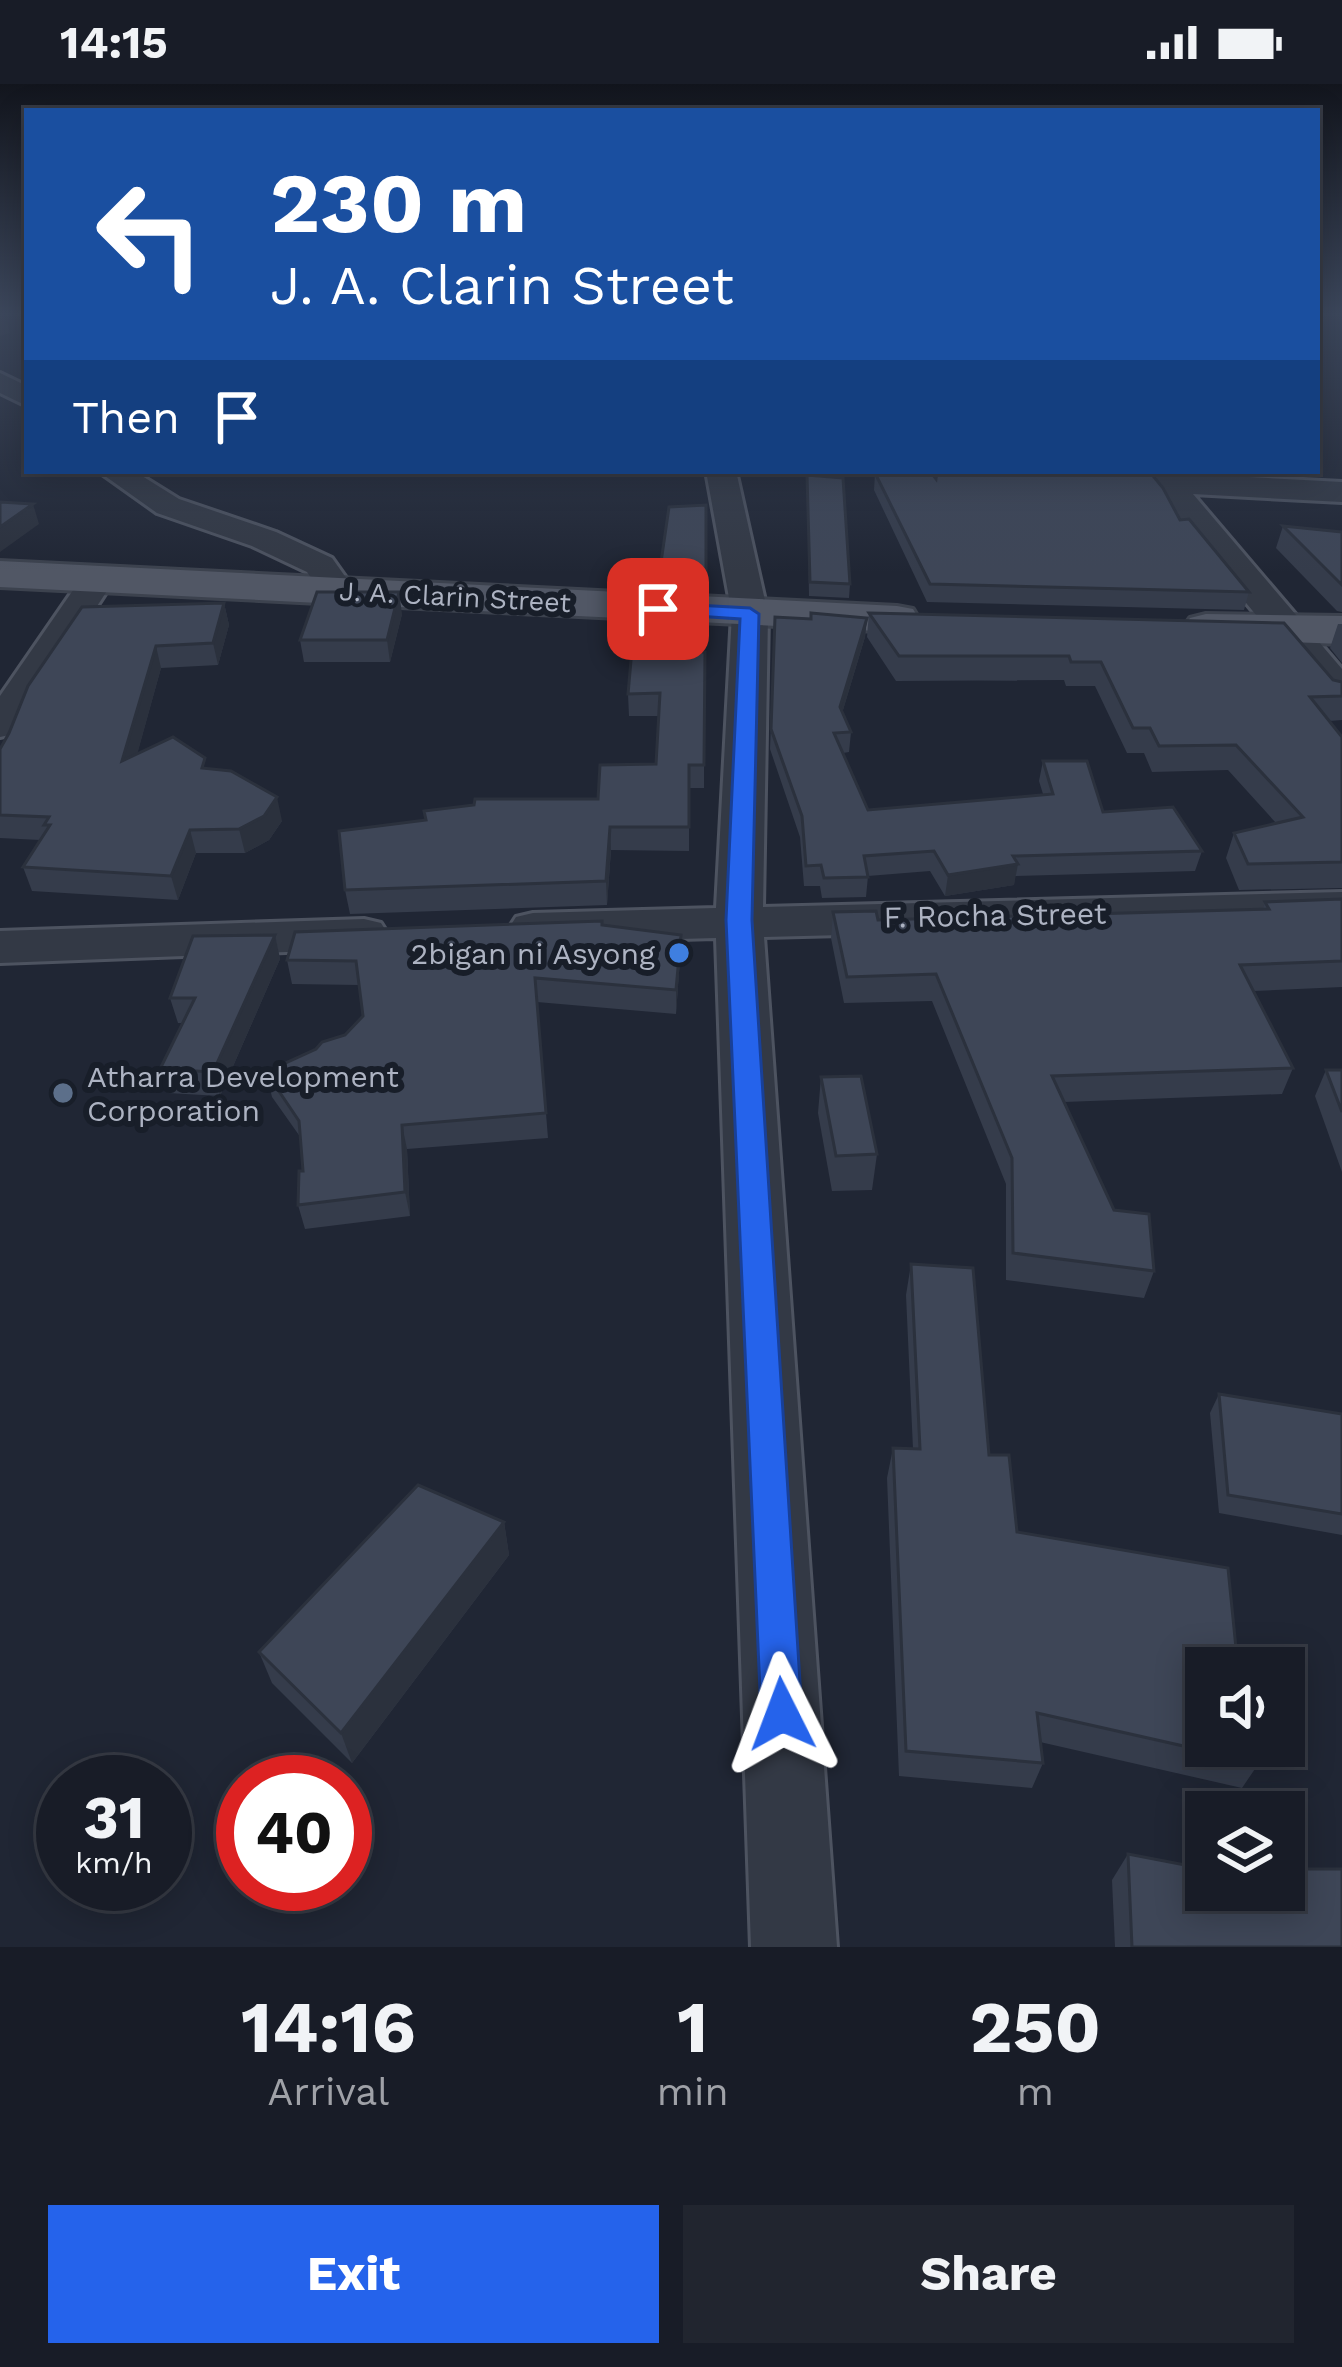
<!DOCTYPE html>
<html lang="en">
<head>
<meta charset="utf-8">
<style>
	:root { --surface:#181c27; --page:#21252f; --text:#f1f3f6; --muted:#9fa1a7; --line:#363a44; --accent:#2563eb }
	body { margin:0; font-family:"Work Sans",sans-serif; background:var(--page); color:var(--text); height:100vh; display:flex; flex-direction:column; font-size:45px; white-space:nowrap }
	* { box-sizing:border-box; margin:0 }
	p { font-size:39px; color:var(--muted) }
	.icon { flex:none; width:66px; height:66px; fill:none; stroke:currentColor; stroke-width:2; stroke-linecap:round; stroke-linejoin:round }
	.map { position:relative; height:1863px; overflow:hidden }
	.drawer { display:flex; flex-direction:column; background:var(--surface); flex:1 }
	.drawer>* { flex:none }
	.banner { position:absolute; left:24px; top:24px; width:1296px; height:366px; border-radius:0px; box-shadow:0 6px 30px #0003,0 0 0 3px var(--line); background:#1a4fa0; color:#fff; overflow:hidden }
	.fabs { position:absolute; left:1185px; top:1563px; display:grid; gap:24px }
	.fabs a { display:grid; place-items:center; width:120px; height:120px; border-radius:0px; background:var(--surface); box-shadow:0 6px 30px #0003,0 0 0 3px var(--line); font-size:60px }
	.speed { position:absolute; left:36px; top:1671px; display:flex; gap:24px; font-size:60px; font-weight:700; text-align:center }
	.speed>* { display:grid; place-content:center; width:156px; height:156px; border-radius:50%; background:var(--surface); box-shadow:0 6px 30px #0003,0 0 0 3px var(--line); line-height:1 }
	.speed small { font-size:30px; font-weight:400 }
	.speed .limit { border:18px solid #d22; background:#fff; color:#111 }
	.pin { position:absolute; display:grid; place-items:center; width:102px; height:102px; color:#fff; margin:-51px; border-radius:24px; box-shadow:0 6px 18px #0006 }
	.me { position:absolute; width:132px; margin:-66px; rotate:357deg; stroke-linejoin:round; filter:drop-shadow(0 0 9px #0008) }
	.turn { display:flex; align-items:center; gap:42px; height:252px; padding:0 48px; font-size:54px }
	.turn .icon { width:156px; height:156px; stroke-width:2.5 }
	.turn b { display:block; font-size:84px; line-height:102px }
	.then { display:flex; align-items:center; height:114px; padding:0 48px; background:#0003; gap:24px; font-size:45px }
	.eta { display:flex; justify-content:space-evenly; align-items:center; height:204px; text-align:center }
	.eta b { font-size:72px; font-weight:700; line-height:84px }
	.button { display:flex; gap:24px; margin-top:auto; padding:24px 48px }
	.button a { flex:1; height:138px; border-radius:0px; background:var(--accent); color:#fff; font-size:48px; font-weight:700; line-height:138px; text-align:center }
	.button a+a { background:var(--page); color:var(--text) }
	.status { display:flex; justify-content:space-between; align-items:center; height:84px; padding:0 60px; background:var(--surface); direction:ltr }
	.status svg { height:33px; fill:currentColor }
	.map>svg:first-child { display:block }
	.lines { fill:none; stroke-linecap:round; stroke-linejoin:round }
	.minor-casing { stroke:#4d5360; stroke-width:6 }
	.major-casing { stroke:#3c424e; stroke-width:6 }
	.minor { fill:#333945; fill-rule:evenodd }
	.major { fill:#515765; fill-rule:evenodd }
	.wall { fill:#353c4b }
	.shaded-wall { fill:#2b313d }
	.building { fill:#3e4657; stroke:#2b313d; stroke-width:3 }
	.route { fill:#2563eb; stroke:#184099; stroke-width:3 }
	.shop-dot { fill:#3f7fe0; stroke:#181e29; stroke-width:4.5 }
	.service-dot { fill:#5c6f8a; stroke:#181e29; stroke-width:4.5 }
	.labels { text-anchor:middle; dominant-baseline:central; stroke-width:12; stroke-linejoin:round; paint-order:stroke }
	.far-street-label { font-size:27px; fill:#adb3c2; stroke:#181e29 }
	.street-label { font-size:30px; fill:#adb3c2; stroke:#181e29 }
	.poi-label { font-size:30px; fill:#adb3c2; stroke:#181e29; text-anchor:end }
</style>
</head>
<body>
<div class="status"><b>14:15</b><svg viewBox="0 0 49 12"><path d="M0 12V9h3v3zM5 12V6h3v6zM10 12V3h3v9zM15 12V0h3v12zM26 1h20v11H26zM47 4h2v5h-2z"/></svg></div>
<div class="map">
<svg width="1342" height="1863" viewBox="0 0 1342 1863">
	<rect width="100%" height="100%" fill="#202634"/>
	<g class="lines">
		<defs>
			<g id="minor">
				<path d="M0,289L27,302V322L0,309Z"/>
				<path d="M98,387H134L179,415L276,448L332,474L354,505L348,512H324L307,488L252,462L157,429Z"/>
				<path d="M706,387H736L768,530L763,823L1342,808V838L764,853L837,1863H751L716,854L533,859L516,855L509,844L516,833L533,829L716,824L732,530Z"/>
				<path d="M1137,387L1342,398V418L1193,410L1342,585V622L1328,618Z"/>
				<path d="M99,483L111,486L116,493L14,650L0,653V612L87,486Z"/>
				<path d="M364,835L381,839L388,850L381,861L364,865L0,879V847Z"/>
			</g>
			<g id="major">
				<path d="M0,477L897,522L913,525L919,535L913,545L897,548L0,503Z"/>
				<path d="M1206,530L1342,532V560L1190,554L1183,544L1190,534Z"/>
			</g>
		</defs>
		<use href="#minor" class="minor-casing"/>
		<use href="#major" class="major-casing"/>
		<use href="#minor" class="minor"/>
		<use href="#major" class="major"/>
	</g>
	<g class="wall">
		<path d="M935,387H1149L1180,436L1249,508L1244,526L927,518L874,406L875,389L935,394Z"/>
		<path d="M807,391L850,500L849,514L809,512Z"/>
		<path d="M1283,442L1342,448V528L1337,527L1276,464Z"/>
		<path d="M660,485L706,489V507L660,502Z"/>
		<path d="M224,519L229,541L218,581L161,584L137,670L208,685L282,737L269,756L245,769H196L178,816L32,807L23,783L40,756L0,754V665L9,649Z"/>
		<path d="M706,521L705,543L692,568L704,681V704H689V767L611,766L607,821L350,830L345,806L598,715L656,680L659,632H629L628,610Z"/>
		<path d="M869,529L1342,598V636L1329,637L1342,653V804L1239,806L1226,774L1234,749L1276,739L1228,686L1152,688L1144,669H1127L1095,602H1066L1064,596L896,597L867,553Z"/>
		<path d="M402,530L390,578H304L300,556Z"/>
		<path d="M775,533L811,535L867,534L865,553L842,629L851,648L849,668L843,669L868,726L1043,710L1039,697L1043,677L1103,728L1202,767L1195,787L1015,792L1014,801L945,812L930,787L868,792L866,813L822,814L820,802H804L800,753L770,665Z"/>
		<path d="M1338,540H1342V579L1330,564Z"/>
		<path d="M1342,815V903L1254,907L1293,984L1282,1010L1064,1018L1114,1126L1154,1187L1144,1214L1006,1196V1100L932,917L844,919L831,854L833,828L878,836L1263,825L1265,818Z"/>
		<path d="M602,842L680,875L676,930L537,918L548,1054L407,1065L410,1132L305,1145L298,1121L303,1087L301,1054L272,1013L266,988L345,951L363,932L359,901L292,900L287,876Z"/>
		<path d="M275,851L280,875L220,1012L168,1009L160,985L182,939H178L170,914Z"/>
		<path d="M1326,986H1342V1088L1315,1012Z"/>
		<path d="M821,993L877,1070L872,1106L832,1107L818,1029Z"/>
		<path d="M911,1180L989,1371L1017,1448L1238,1584L1259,1679L1242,1704L1040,1658L1043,1679L1032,1704L899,1692L887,1394L893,1364L913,1365L906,1211Z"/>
		<path d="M1219,1310L1342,1330V1451L1219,1429L1210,1329Z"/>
		<path d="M504,1438L509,1471L352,1679L272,1599L259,1568Z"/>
		<path d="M1128,1770L1342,1863H1115L1112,1796Z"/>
	</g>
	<g class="shaded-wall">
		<path d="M4,230L10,249L0,252V231Z"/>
		<path d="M33,420L39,440L0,468V443Z"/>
		<path d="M399,508L402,530L390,578L387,556Z"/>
		<path d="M224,519L229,541L218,581L213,559Z"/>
		<path d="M706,521L705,543L680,590V568Z"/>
		<path d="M867,534L865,553L838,643L840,623Z"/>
		<path d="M156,562L161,584L129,700L122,677Z"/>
		<path d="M277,713L282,737L269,756L245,769L239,745Z"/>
		<path d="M610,743L611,766L607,821L606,797Z"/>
		<path d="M190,746L196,769L178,816L171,792Z"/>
		<path d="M1018,780L1014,801L945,812L948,791Z"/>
		<path d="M275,851L280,875L220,1012L213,988Z"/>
		<path d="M681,851L680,875L676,930V906Z"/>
		<path d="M402,1041L407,1065L410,1132L405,1108Z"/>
		<path d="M504,1438L509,1471L352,1679L341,1649Z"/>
	</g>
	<g class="building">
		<path d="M930,387L936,395L937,387H1149L1163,404L1180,436L1189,435L1249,508L930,500L875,389Z"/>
		<path d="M807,391L843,394L850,500L810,498Z"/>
		<path d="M0,418L33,420L0,443Z"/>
		<path d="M706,421V489L660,485L669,423Z"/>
		<path d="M1283,442L1342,448V501Z"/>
		<path d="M317,508H399L387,556H300Z"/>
		<path d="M650,518L706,521L680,568H705L704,681H689V743H610L606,797L345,806L339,747L426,736L424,727L474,721L475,715H598L600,681L656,680L660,609L628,610L634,542Z"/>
		<path d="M224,519L213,559L156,562L122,677L173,653L205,674L202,684L231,687L277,713L264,732L239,745L190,746L171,792L23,783L50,741H44L49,733L0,731V665L9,649L28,602L82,523Z"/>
		<path d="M811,529L867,534L840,623L851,648L834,649L868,726L1053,710L1043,677H1087L1103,728L1173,723L1202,767L1013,772L1018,780L948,791L934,767L864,772L868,793L824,794L821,781L806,782L802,732L771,645L775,533L811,535Z"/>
		<path d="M869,529L1284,539L1333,596L1342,598V612L1310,613L1342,653V778L1248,780L1234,749L1303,733L1236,661L1159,662L1150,644H1133L1101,578H1071L1069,572H899Z"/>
		<path d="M1342,815V877L1240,881L1293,984L1052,992L1114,1126L1149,1130L1154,1187L1013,1169L1012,1074L936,890L847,893L833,828L876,827L878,836L1269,825L1265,818Z"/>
		<path d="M602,837V841L681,851L676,906L535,894L546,1029L402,1041L405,1108L298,1121L299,1087H303L299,1037L266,988L316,965L322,958L345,951L363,932L356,877L287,876L295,848Z"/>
		<path d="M275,851L213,988L160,985L195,914H170L193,852Z"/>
		<path d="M1326,986H1342V1028Z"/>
		<path d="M861,992L877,1070L836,1072L821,993Z"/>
		<path d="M911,1180L973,1184L989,1371H1009L1017,1448L1228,1484L1238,1584H1206V1662H1258L1259,1679L1037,1629L1043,1679L906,1667L893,1364L920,1365Z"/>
		<path d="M1219,1310L1342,1330V1430L1228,1411Z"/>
		<path d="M418,1401L504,1438L341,1649L259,1568Z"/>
		<path d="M1128,1770L1206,1785V1806H1284V1785H1342V1863H1132Z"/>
	</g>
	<linearGradient id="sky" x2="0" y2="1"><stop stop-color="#12151d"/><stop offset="0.47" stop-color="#3c475c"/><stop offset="1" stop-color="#3c475c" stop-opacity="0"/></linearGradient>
	<rect width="1342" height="488" fill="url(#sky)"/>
	<path class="route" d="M658,519L750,524L759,530L752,836L802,1630L796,1644L782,1650L767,1644L761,1630L726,836L740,535L651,529V521Z"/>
	<circle class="shop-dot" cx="679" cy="869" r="12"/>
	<circle class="service-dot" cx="63" cy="1009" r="12"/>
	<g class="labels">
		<g class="far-street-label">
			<text transform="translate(455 513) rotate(3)">J. A. Clarin Street</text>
		</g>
		<g class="street-label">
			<text transform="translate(995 831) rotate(-1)">F. Rocha Street</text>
		</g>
		<g class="poi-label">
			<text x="655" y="869">2bigan ni Asyong</text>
			<text x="87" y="992" text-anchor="start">Atharra Development<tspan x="87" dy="34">Corporation</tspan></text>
		</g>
	</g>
</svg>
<div class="fabs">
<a><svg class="icon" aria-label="sound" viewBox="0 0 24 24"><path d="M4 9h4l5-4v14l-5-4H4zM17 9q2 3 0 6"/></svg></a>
<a><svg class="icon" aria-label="layers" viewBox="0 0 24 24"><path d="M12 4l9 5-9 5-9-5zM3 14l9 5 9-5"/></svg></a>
</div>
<div class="speed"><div>31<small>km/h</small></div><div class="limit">40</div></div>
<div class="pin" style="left:658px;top:525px;background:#d93025"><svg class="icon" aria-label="arrive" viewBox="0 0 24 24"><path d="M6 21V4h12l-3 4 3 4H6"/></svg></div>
<svg class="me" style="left:782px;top:1630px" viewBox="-20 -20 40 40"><path d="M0-17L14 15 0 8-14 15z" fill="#2563eb" stroke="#fff" stroke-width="4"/></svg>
<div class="banner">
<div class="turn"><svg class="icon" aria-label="left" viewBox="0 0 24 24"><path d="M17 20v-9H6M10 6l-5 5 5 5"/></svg><div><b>230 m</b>J. A. Clarin Street</div></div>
<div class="then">Then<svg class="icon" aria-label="arrive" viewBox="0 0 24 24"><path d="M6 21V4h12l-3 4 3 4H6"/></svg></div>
</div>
</div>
<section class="drawer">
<div class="eta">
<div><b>14:16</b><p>Arrival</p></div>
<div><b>1</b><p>min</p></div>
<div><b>250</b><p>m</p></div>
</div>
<div class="button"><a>Exit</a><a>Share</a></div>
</section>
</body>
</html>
